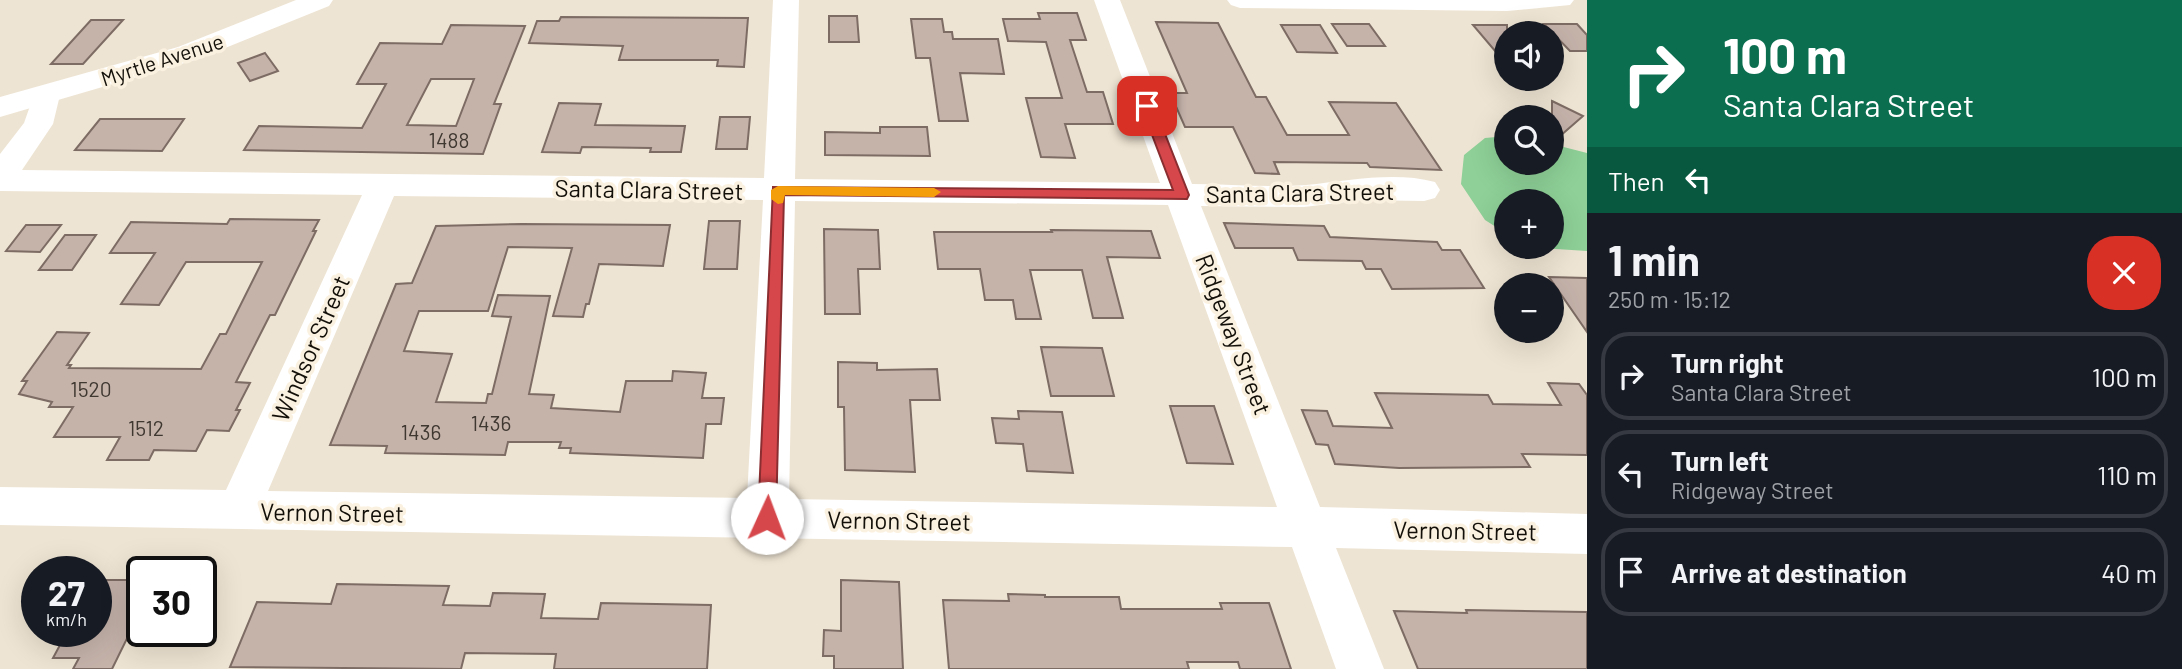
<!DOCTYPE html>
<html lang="en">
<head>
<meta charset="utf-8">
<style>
	:root { --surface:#171b24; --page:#242831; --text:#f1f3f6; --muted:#9ea1a6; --line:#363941 }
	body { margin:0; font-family:Barlow,sans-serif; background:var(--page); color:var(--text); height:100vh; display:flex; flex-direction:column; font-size:26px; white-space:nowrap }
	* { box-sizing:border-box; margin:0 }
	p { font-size:23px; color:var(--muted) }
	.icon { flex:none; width:38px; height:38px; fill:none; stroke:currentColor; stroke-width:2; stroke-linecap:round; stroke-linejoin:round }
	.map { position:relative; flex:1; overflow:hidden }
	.drawer { display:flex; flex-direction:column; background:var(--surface); width:595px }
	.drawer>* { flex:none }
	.top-card { background:#0b6e4f; color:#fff; overflow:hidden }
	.buttons { position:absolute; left:1494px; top:21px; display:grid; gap:14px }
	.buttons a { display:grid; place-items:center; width:70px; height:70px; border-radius:50%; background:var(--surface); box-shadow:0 7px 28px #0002; font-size:35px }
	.speed { position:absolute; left:21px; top:556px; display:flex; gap:14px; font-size:35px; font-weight:700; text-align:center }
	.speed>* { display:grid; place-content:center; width:91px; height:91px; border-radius:50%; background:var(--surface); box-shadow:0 7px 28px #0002; line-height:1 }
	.speed small { font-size:18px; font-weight:400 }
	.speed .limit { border:4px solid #111; border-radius:10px; background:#fff; color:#111 }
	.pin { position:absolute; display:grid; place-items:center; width:60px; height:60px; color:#fff; margin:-30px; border-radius:14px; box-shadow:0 4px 10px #0006 }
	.me { position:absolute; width:77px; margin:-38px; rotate:2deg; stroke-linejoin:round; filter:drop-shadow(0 0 5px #0008) }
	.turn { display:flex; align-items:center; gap:24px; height:147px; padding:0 21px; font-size:32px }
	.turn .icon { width:91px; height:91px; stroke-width:2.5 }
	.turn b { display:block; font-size:49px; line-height:60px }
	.then { display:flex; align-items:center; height:66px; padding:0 21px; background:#0003; gap:14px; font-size:26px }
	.round { display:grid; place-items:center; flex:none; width:74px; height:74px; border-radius:28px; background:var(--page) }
	.overview { display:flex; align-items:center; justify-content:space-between; height:119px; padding:0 21px }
	h1 { font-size:42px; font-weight:700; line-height:52px }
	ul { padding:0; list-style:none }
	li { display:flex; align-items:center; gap:21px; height:88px; margin:0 14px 10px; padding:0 7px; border:4px solid var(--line); border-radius:28px }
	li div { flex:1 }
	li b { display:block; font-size:26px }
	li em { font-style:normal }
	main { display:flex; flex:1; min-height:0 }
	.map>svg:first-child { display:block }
	.green { fill:#8ed097 }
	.building { fill:#c5b3aa; stroke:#7d6c64; stroke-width:2; fill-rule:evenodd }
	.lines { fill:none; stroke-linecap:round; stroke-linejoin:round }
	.minor { fill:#fff; fill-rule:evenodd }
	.major { fill:#fff; fill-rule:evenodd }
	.route { fill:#d6474b; stroke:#8b2e31; stroke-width:2 }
	.slow { fill:#f59e0b }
	.labels { text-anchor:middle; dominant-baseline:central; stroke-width:7; stroke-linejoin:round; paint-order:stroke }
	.far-street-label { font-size:21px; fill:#120f09; stroke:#fbf1e0 }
	.number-label { font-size:21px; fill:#3f3831 }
	.street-label { font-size:24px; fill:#120f09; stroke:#fbf1e0 }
</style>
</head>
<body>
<main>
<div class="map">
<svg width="1587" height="669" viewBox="0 0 1587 669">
	<rect width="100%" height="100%" fill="#eee4d3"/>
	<path class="green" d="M1507,136V163H1552V144L1587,153V251L1525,247H1552V201H1507V234L1485,220L1461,184L1464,155L1485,138Z"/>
	<g class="building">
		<path d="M1038,13H1077L1086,40H1070L1087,92H1103L1113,124H1065L1075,158L1041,157L1026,98H1062L1046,42L1008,41L1003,19H1040Z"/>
		<path d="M829,16H857L859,42H829Z"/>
		<path d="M561,17L748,18L744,67L717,66L718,60H619L623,46L529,43L537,21H559Z"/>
		<path d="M911,19H942L944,32H952L953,39H998L1004,74L960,73L968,121H939L930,58H916Z"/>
		<path d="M91,20H123L83,64H51Z"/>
		<path d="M1156,22L1218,23L1256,97H1266L1287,135H1349L1329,102L1396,103L1441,170L1370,167L1367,163L1274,162L1279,174L1255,173L1233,127H1185L1170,93H1187Z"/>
		<path d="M1332,24H1369L1385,46H1347Z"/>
		<path d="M1544,24H1577L1587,35V51H1570Z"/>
		<path d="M451,25L525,26L494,104H501L483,154L244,150L259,126L362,128L386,84H357L380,43L442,44ZM431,79H474L456,126L407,125Z"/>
		<path d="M1281,25H1320L1337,53L1297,52Z"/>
		<path d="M1473,25H1507V65Z"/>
		<path d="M265,53L278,71L250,81L238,63Z"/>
		<path d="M1552,101L1583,116L1552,143Z"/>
		<path d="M559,103L601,104L595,125L685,126L681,152H650L651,148L582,147L580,153L542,152Z"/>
		<path d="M720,117H750L747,149H716Z"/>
		<path d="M100,119H184L162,151L75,150Z"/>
		<path d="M880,127H927L930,156L825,155V132L880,133Z"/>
		<path d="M230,219L319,220L313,231H316L275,315H270L236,382L250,383L236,410H240L229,431L207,430L196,451L154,450L149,460H107L120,437H54L73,407H49L52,402L19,394L27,381H22L57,332L89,333L67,365H71L69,368L201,369L220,334H226L262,262H186L159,305L121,304L155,253H110L131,222L227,224Z"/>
		<path d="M709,221H740L737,269H704Z"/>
		<path d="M1224,223L1324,226L1330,237L1437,242L1442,250H1460L1484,288L1392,289L1381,269H1366L1362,261L1298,260L1293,248H1235Z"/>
		<path d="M522,224L670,225L663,266L599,264L589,304H586L583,317L553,316L572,248L508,247L488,311H419L404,351L452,354L436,402L486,403L488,394H492L511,317L492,316L498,295L550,296L529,394L554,395L551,408L620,412L626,381H672L673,371L706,373L702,398H724L721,424H706L703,458L570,453L571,448H559L561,442H508L505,455L385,453L387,446L330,445L396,284L412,283L436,226Z"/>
		<path d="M26,225H61L40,252L6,251Z"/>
		<path d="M824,229L878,230L880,269H858L860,314H825Z"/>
		<path d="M1051,230L1151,231L1160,258L1107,257L1123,318H1093L1082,270H1030L1041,319H1016L1013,300H985L980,269H938L934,232H1052Z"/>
		<path d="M65,235H96L72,270H39Z"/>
		<path d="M1549,277L1587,278V332Z"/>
		<path d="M1041,347L1102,348L1114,396H1051Z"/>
		<path d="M838,362L877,363V370L937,369L940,400H910L915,472L845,470L844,407H838Z"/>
		<path d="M1548,383L1579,384L1587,395V455L1522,454L1530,467L1399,468L1335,464L1328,445L1316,444L1302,410L1327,411L1333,426L1392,428L1375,393L1488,395L1493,404L1561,405Z"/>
		<path d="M1170,406H1214L1233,464L1187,463Z"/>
		<path d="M1018,411L1062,412L1073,473L1027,471L1023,444L996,443L992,418L1019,419Z"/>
		<path d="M96,580H142V608L112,669H73L79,658H53L67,632H96Z"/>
		<path d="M841,580L899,582L903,669H834V656H823L824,630L841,631Z"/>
		<path d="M337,584L449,586L443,605L490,606L493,593L545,594L541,618L598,619L601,603L711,605L707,669H554L556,654L465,653L461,669L230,667L257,602L331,604Z"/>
		<path d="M1008,594L1045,595V597H1119L1121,609H1222L1220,603H1269L1291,669H1240L1238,662H1187L1189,669H949L943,600L1009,601Z"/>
		<path d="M1466,610L1587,612V669H1418L1394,611L1467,613Z"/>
	</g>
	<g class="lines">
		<g class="minor">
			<path d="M773,0H799L795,179L1160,183L1094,0H1120L1192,184C1230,184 1269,188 1306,185C1348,181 1394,171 1435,182L1440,190L1435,198L1424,201L1362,200L1304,207L1201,206L1320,507L1587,514V554L1336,548L1384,669H1336L1292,547L0,525V487L226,490L362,195L0,191V154L24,123L36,89L46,86L56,89L60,95L53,124L22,170L764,178ZM394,196L763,200L747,498L268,491ZM795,201L1168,205L1277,507L789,499Z"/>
			<path d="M1227,0H1574L1570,5L1507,11L1240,8L1231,5Z"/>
		</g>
		<path class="major" d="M296,0H333L329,6L198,59L0,117V97L178,47Z"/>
	</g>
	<path class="route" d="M1147,102L1154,106L1189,195L1187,199L784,195L776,518L774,524L767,527L761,524L758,518L773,187L1173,190L1141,106Z"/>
	<path class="slow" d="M778,186L934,188L941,192L934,197L785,195L783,203L778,204L771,199V190Z"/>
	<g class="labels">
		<g class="far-street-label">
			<text transform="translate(162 59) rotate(-18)">Myrtle Avenue</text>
		</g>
		<g class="number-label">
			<text x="449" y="139">1488</text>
			<text x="91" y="388">1520</text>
			<text x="491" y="422">1436</text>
			<text x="146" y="427">1512</text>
			<text x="421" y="431">1436</text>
		</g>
		<g class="street-label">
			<text transform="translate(649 189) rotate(1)">Santa Clara Street</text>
			<text transform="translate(1300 192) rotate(-1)">Santa Clara Street</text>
			<text transform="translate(1234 334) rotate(69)">Ridgeway Street</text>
			<text transform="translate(310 348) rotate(-66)">Windsor Street</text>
			<text transform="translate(332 512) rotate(1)">Vernon Street</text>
			<text transform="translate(899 520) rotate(1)">Vernon Street</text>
			<text transform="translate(1465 530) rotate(1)">Vernon Street</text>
		</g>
	</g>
</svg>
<div class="buttons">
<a><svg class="icon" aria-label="sound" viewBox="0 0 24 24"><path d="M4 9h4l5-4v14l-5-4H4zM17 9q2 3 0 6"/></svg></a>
<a><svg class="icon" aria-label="search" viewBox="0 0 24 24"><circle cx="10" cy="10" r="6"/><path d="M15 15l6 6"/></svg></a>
<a>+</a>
<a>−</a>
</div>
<div class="speed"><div>27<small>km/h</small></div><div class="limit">30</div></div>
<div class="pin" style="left:1147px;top:106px;background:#d93025"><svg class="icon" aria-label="arrive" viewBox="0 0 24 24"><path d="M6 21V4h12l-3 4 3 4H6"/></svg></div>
<svg class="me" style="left:767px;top:518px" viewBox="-20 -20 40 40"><circle r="19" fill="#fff"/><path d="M0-13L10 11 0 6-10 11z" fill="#d6474b"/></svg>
</div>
<section class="drawer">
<div class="top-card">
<div class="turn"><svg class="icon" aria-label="right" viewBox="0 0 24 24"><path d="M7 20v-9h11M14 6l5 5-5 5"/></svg><div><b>100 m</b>Santa Clara Street</div></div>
<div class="then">Then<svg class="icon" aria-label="left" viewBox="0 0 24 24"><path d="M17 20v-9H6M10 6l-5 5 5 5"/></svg></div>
</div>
<div class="overview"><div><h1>1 min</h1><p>250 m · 15:12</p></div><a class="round" style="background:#d93025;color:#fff"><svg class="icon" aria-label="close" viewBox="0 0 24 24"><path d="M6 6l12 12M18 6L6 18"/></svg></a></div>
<ul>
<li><svg class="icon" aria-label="right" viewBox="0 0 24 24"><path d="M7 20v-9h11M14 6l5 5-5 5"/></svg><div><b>Turn right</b><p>Santa Clara Street</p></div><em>100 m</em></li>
<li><svg class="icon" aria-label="left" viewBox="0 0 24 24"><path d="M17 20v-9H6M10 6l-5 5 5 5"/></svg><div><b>Turn left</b><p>Ridgeway Street</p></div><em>110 m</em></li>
<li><svg class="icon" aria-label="arrive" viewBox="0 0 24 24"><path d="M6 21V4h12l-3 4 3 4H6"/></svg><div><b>Arrive at destination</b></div><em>40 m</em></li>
</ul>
</section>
</main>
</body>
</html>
